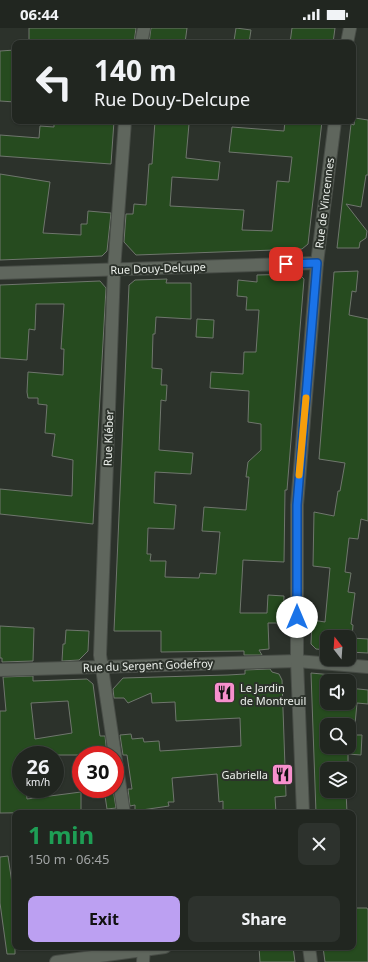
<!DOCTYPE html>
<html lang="en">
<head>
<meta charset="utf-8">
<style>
	:root { --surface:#212620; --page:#2d322d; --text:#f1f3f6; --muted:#a2a5a5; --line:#3e433e; --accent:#bca0f2 }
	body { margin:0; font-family:"Noto Sans",sans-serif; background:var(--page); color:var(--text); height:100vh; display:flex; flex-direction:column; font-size:15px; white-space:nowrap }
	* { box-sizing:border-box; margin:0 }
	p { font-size:13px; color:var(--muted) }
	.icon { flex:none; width:22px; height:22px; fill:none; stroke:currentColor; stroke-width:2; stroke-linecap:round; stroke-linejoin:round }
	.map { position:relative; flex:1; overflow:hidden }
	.panel { position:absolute; left:12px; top:782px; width:344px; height:140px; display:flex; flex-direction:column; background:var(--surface); border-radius:8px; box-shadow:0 1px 3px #0004,0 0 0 1px var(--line) }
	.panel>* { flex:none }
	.top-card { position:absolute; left:12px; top:12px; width:344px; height:84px; border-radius:8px; box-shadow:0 1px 3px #0004,0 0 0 1px var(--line); background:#212620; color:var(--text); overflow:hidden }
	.needle { width:26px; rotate:343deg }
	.tools { position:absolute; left:320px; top:602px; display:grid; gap:8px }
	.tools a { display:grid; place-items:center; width:36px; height:36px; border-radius:8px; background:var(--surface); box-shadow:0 1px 3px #0004,0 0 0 1px var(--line); font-size:20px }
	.speed { position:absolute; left:12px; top:718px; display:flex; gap:8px; font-size:20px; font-weight:700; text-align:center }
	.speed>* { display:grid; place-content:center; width:52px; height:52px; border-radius:50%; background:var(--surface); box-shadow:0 1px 3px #0004,0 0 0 1px var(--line); line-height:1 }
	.speed small { font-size:10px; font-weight:400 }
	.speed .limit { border:6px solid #d22; background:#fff; color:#111 }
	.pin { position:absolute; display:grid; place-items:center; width:34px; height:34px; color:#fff; margin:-17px; border-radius:8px; box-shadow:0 2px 6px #0006 }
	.me { position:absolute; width:44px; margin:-22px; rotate:0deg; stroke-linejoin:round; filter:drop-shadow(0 0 3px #0008) }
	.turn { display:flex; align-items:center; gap:14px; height:84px; padding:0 16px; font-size:18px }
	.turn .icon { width:52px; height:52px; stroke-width:2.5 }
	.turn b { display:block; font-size:28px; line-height:34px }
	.round { display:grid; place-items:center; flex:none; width:42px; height:42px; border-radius:8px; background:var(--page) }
	.headline { display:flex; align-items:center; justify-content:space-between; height:68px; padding:0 16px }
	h1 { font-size:24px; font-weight:700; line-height:30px; color:#1e9e55 }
	.primary-button { display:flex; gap:8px; margin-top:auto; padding:8px 16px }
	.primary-button a { flex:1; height:46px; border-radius:8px; background:var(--accent); color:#111; font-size:16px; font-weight:700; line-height:46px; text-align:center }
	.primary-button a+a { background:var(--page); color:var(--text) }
	.status { display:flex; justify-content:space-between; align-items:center; height:28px; padding:0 20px; background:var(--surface); direction:ltr }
	.status svg { height:11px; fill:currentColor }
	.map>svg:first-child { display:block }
	.building { fill:#264b1f; stroke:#6f766d; fill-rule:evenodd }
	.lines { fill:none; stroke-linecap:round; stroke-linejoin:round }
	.minor-casing { stroke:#484d47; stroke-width:14 }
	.minor { stroke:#5f665d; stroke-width:12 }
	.route-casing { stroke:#114b97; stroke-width:10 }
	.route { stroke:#1a73e8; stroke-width:7 }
	.slow { stroke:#f59e0b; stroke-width:7 }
	.labels { text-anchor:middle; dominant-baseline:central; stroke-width:4; stroke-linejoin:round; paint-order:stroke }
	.street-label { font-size:11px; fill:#ecf0eb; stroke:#2c322b }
	.poi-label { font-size:11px; fill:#ecf0eb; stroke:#2c322b; text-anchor:start }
</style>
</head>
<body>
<div class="status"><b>06:44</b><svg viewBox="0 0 49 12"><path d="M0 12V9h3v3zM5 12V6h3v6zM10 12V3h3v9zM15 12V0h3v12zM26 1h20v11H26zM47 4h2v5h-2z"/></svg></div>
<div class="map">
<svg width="368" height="934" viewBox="0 0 368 934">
	<rect width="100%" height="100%" fill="#2c322b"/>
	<g class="building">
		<path d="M29,0H136L134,15H29Z"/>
		<path d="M151,0H187L185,15H149Z"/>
		<path d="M236,0L251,2L249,15L234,13Z"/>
		<path d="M292,0H335L333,15H290Z"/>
		<path d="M15,22V74L0,73V23Z"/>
		<path d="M355,90L368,92V147H366L361,179L346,176L367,203L366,210L360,214L359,220H337L351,96L354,97Z"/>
		<path d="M54,93H114L111,136L0,128V107L39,110L40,98L54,99Z"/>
		<path d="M155,93H187V96H189L186,130L220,134L218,152L172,149L170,178L244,182L242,202L272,203L277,153L289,154L292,129L229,124L232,99L284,103L285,93H322L308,216L302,221L136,227L124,214L126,186H133L134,176L146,177L149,136H152Z"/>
		<path d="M0,146L50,154L43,205L81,207V196H87L88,183L111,185L107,223L102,228L0,232Z"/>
		<path d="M358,243L356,264L352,263L349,287L368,291V493L361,491L358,511L349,510L345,544L351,545L348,564L355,565L351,596L353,597L352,610L368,611V625L349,624V609H327V622L316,621L311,616L312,592L325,594L330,540L313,538L314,484L334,488L338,463H340L345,435L319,431L334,244Z"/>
		<path d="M299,246L304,251L287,462H285L284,534L243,532L242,550L240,585H267L268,567L284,568L283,595H268L269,621L259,622L262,627H244V623L161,624V603H114L129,257L135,252L167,251L166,255H191V291L156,289L155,306H153L152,340L162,341L161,357H167L166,373L161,372L159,422L193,425L191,446L155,444L154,475L176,477L174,501L148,500L147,526H151L150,533H166L165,549L199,550L200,545L216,546L220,504L202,503L204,479L246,482L249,449H246L248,434L261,422V396L248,394L249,363L210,360L211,344L243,346L244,324H256L259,282H246L247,269L237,268L238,252L257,254V247Z"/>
		<path d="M100,253L106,260L93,496L0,486V461L72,468L73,432L52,428L55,406L45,405L47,377L38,376V370H28L27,364L28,344L63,347L64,321H61L64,276H36L35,302L29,301L27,332L0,330V257Z"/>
		<path d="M197,291L214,292L213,310L196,309Z"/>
		<path d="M0,598L34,600L33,633L2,634V630H0Z"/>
		<path d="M66,602L89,603L88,623L79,632L62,633L63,616H65Z"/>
		<path d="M270,641L272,644L279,646L282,652L286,768L275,769L276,785H223V773L219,774L217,746L172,750L174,774H168L169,778L135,783V777L130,778L128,761H132L127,727H123L120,707L131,706L132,711L143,710L144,714L159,713L160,723L241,718L240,690L176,693L175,674L152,675L151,665L128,675L124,670H114L113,661L123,650L228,647L245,646V642Z"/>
		<path d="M311,645L333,647V653H327V675H349V660L368,662V676L357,675L354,707H362L361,727L348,726V741H327V763H346L347,785H316ZM327,697H349V719H327Z"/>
		<path d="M33,648V653L87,651L93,656L100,708H105L107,727H46V722L21,726V761H26L27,771L81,764V784L0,785V683H6L3,649ZM68,673L72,705L35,711L31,675Z"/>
		<path d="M104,761H113L116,780L107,781Z"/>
		<path d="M8,828L14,869H15V926H7L0,875V829Z"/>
		<path d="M353,880H367L368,882V934H325L323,919H353Z"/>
		<path d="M259,919H293L295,934H260Z"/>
	</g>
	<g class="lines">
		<defs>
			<g id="minor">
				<path d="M141,15L144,0"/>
				<path d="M347,15L350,0"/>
				<path d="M0,245L317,235"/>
				<path d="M0,642L297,633L368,639"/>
				<path d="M115,727L100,627L114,242L125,93"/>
				<path d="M115,727L124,785"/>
				<path d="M303,785L297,633V477L317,235L335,93"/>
				<path d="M309,919L311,934"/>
				<path d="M56,934L165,919"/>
				<path d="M143,934L144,919"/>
			</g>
		</defs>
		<use href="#minor" class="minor-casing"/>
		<use href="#minor" class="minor"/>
	</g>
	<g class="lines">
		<defs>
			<path id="route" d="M286,236L317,235L297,477V589"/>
		</defs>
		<use href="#route" class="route-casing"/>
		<use href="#route" class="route"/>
		<path class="slow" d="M299,447L306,370"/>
	</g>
	<defs>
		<symbol id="restaurant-square" viewBox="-11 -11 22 22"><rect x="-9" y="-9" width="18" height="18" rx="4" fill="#f790cd" stroke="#2c322b"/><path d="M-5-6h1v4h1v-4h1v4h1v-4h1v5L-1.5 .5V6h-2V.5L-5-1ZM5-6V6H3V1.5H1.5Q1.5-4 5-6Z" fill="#111"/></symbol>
	</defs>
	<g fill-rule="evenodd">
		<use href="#restaurant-square" x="212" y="652" width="25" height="25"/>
		<use href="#restaurant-square" x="270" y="734" width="25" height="25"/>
	</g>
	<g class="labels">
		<g class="street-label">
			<text transform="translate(324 175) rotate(-83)">Rue de Vincennes</text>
			<text transform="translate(158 240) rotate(-2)">Rue Douy-Delcupe</text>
			<text transform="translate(108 410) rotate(-88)">Rue Kléber</text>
			<text transform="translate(148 637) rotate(-2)">Rue du Sergent Godefroy</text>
		</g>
		<g class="poi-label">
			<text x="240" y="659">Le Jardin<tspan x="240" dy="13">de Montreuil</tspan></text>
			<text x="268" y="746" text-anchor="end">Gabriella</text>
		</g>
	</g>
</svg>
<div class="tools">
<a><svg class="needle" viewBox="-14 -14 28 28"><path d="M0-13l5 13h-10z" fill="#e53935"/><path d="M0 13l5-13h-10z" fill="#a2a5a5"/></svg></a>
<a><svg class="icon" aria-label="sound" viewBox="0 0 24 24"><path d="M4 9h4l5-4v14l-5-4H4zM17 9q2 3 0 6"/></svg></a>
<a><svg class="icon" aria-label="search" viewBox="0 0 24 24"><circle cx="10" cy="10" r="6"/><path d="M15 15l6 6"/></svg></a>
<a><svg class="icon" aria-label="layers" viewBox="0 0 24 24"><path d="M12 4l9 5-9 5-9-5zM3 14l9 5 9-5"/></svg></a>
</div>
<div class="speed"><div>26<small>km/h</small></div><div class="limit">30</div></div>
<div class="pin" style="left:286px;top:236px;background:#d93025"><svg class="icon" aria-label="arrive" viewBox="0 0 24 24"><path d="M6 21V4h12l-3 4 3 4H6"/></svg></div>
<svg class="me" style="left:297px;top:589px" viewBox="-20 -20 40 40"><circle r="19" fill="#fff"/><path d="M0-13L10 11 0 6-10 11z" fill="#1a73e8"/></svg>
<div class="top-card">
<div class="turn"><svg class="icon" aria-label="left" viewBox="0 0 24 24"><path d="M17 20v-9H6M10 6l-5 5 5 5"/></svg><div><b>140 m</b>Rue Douy-Delcupe</div></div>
</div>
<section class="panel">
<div class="headline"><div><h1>1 min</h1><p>150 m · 06:45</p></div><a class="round"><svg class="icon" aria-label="close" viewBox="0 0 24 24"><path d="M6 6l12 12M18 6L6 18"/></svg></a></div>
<div class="primary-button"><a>Exit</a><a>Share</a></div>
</section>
</div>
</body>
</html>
